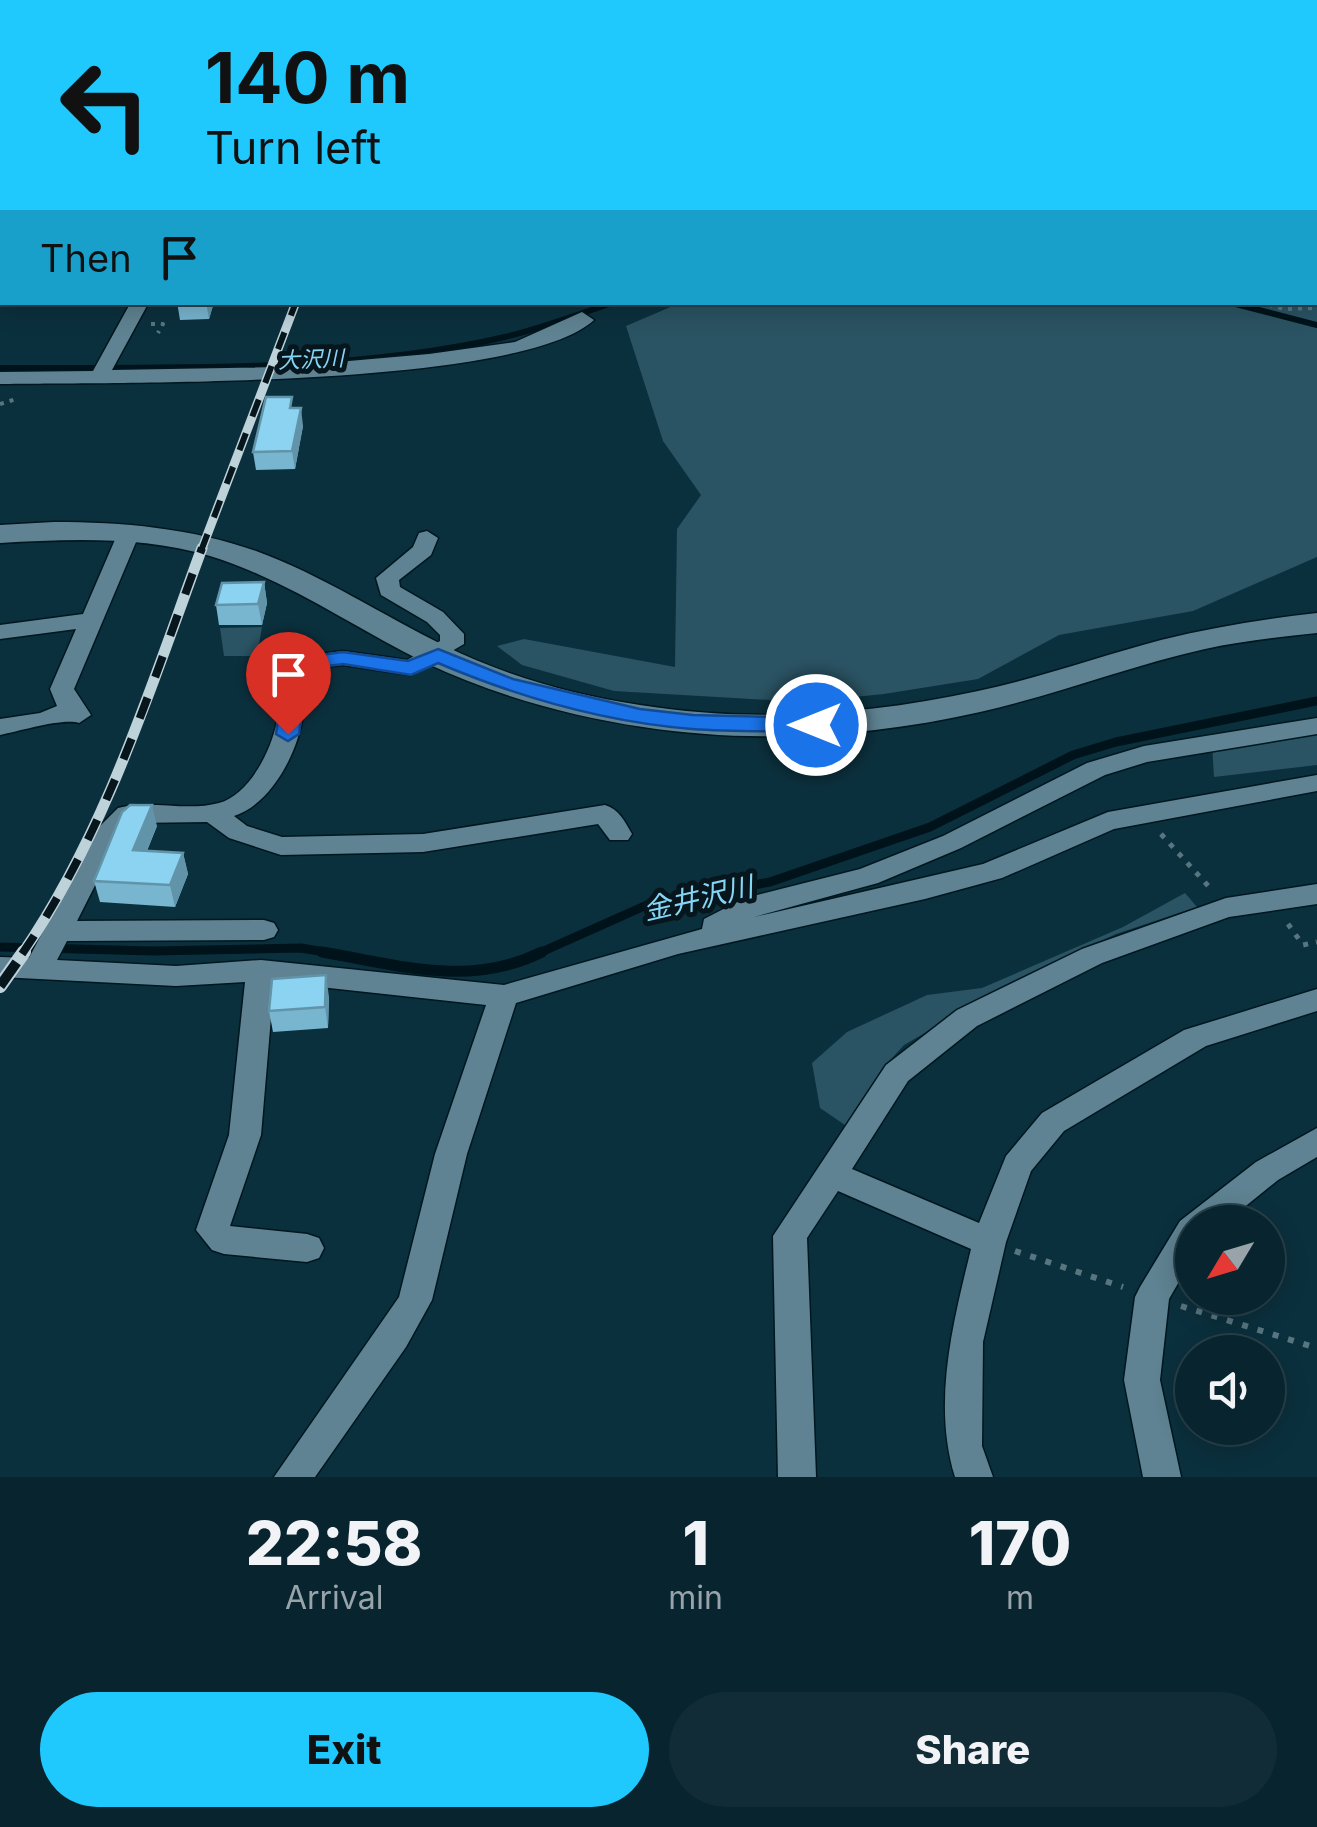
<!DOCTYPE html>
<html lang="en">
<head>
<meta charset="utf-8">
<style>
	:root { --surface:#08242e; --page:#112c36; --text:#f1f3f6; --muted:#98a4aa; --line:#29414a; --accent:#20c9fd }
	body { margin:0; font-family:Inter,"Noto Sans JP",sans-serif; background:var(--page); color:var(--text); height:100vh; display:flex; flex-direction:column; font-size:38px; white-space:nowrap }
	* { box-sizing:border-box; margin:0 }
	p { font-size:32px; color:var(--muted) }
	.icon { flex:none; width:55px; height:55px; fill:none; stroke:currentColor; stroke-width:2; stroke-linecap:round; stroke-linejoin:round }
	.map { position:relative; height:1477px; overflow:hidden }
	.sheet { display:flex; flex-direction:column; background:var(--surface); flex:1 }
	.sheet>* { flex:none }
	.banner { position:absolute; left:0px; top:0px; width:1318px; height:305px; box-shadow:0 5px 25px #0003,0 0 0 2px var(--line); background:#20c9fd; color:#111; overflow:hidden }
	.needle { width:65px; rotate:232deg }
	.controls { position:absolute; left:1175px; top:1205px; display:grid; gap:20px }
	.controls a { display:grid; place-items:center; width:110px; height:110px; border-radius:50%; background:var(--surface); box-shadow:0 5px 25px #0003,0 0 0 2px var(--line); font-size:50px }
	.pin { position:absolute; display:grid; place-items:center; width:85px; height:85px; color:#fff; margin:-102px -42px; border-radius:50% 50% 50% 0; rotate:-45deg; box-shadow:0 0 10px #0007 }
	.pin .icon { rotate:45deg }
	.me { position:absolute; width:110px; margin:-55px; rotate:270deg; stroke-linejoin:round; filter:drop-shadow(0 0 8px #0008) }
	.turn { display:flex; align-items:center; gap:35px; height:210px; padding:0 40px; font-size:45px }
	.turn .icon { width:130px; height:130px; stroke-width:2.5 }
	.turn b { display:block; font-size:70px; line-height:85px }
	.then { display:flex; align-items:center; height:95px; padding:0 40px; background:#0003; gap:20px; font-size:38px }
	.eta { display:flex; justify-content:space-evenly; align-items:center; height:170px; text-align:center }
	.eta b { font-size:60px; font-weight:800; line-height:70px }
	.button { display:flex; gap:20px; margin-top:auto; padding:20px 40px }
	.button a { flex:1; height:115px; border-radius:60px; background:var(--accent); color:#111; font-size:40px; font-weight:800; line-height:115px; text-align:center }
	.button a+a { background:var(--page); color:var(--text) }
	.map>svg:first-child { display:block }
	.green { fill:#2a5363 }
	.lines { fill:none; stroke-linecap:round; stroke-linejoin:round }
	.stream-far2 { stroke:#00131b; stroke-width:6 }
	.stream-far1 { stroke:#00131b; stroke-width:9 }
	.stream { stroke:#00131b; stroke-width:11 }
	.street-casing { stroke:#001720; stroke-width:3 }
	.secondary-casing { stroke:#001720; stroke-width:3 }
	.primary-casing { stroke:#001720; stroke-width:42 }
	.path-far2 { stroke:#587680; stroke-width:4; stroke-dasharray:4 6; stroke-linecap:butt }
	.path-far1 { stroke:#587680; stroke-width:5; stroke-dasharray:5 8; stroke-linecap:butt }
	.path { stroke:#587680; stroke-width:6; stroke-dasharray:6 10; stroke-linecap:butt }
	.street { fill:#5f8392; fill-rule:evenodd }
	.secondary { fill:#5f8392; fill-rule:evenodd }
	.primary { stroke:#2f9abb; stroke-width:40 }
	.rail-far2-casing { stroke:#bed2da; stroke-width:9 }
	.rail-far1-casing { stroke:#bed2da; stroke-width:11 }
	.rail-casing { stroke:#bed2da; stroke-width:14 }
	.rail-far2 { stroke:#07161c; stroke-width:6; stroke-dasharray:18; stroke-linecap:butt }
	.rail-far1 { stroke:#07161c; stroke-width:8; stroke-dasharray:22; stroke-linecap:butt }
	.rail { stroke:#07161c; stroke-width:10; stroke-dasharray:29; stroke-linecap:butt }
	.wall { fill:#78b5cf }
	.shaded-wall { fill:#6294a9 }
	.building { fill:#8cd3f1; stroke:#6294a9; stroke-width:2.5 }
	.route { fill:#1a73e8; stroke:#114b97; stroke-width:2.5 }
	.labels { text-anchor:middle; dominant-baseline:central; stroke-width:10; stroke-linejoin:round; paint-order:stroke }
	.far-water-label { font-size:22px; font-style:italic; fill:#85d5f5; stroke:#07161c }
	.water-label { font-size:28px; font-style:italic; fill:#85d5f5; stroke:#07161c }
</style>
</head>
<body>
<div class="map">
<svg width="1317" height="1477" viewBox="0 0 1317 1477">
	<rect width="100%" height="100%" fill="#0b303d"/>
	<g class="green">
		<path d="M405,0H1317V557L1193,611L1059,635L978,679L884,694L804,702L614,691L522,665L497,646L524,639L675,667L677,529L701,495L663,441L626,326L682,302H1315V2H398Z"/>
		<path d="M262,627L257,656H224L220,628Z"/>
		<path d="M1317,722V765L1214,777L1212,744Z"/>
		<path d="M1185,893L1197,907L1116,934L1015,981L904,1045L882,1069L845,1125L820,1108L812,1063L847,1032L927,995L982,988L1123,927Z"/>
	</g>
	<g class="lines">
		<g class="stream-far2">
			<path d="M1228,302L1317,325"/>
			<path d="M0,368C163,367 346,374 505,337C542,328 579,314 615,302"/>
		</g>
		<g class="stream-far1">
			<path d="M0,947L153,951L301,948L337,954"/>
			<path d="M537,954L649,904L770,882L930,827L1073,755L1116,742L1317,701"/>
		</g>
		<path class="stream" d="M322,952C399,965 469,988 542,952"/>
		<defs>
			<g id="street">
				<path d="M220,0H232L233,2H220Z"/>
				<rect x="0" y="199" width="2" height="10"/>
				<path d="M131,302H149L112,370L280,367L429,354L515,342L582,312L594,320C519,389 111,382 0,384V372L93,371Z"/>
				<path d="M128,528L139,535L74,689L91,715L79,723C62,718 21,731 0,735V719L40,713L57,706L50,689L76,629L0,639V625L83,614L117,535Z"/>
				<path d="M427,531L438,538L431,555L399,580L400,587L443,612L464,634V644L411,675L343,665L305,669C297,682 305,700 303,715C298,753 271,804 234,816L247,826L282,837L423,834L605,805C619,809 625,822 632,834L628,840H610L598,824L423,852L281,855L229,838L207,822L133,823L121,834L77,921L264,920L274,923L278,930L274,937L264,940L67,941L57,960L176,966L261,960L504,985L702,929L704,919L745,898L860,869L943,836L1087,763L1144,746L1317,718V734L1147,762L1105,775L961,848L878,883L754,917L983,864L1108,812L1317,775V791L1114,829L1002,878L925,899L678,954L516,1003L467,1154L432,1300L406,1347L315,1477H274L399,1297L435,1154L486,1005L274,982L261,1135L230,1226L307,1234L319,1238L324,1248L319,1258L307,1262L224,1254L212,1250L196,1230L229,1135L245,982L176,986L0,977V957L29,958L97,829L118,808C150,799 186,812 219,803C251,794 273,747 278,716C282,688 270,685 289,658L343,651L407,660L440,641V635L427,622L381,595L376,578L413,547L419,533Z"/>
				<path d="M1317,884V904L1229,917L1102,963L977,1026L908,1081L852,1169L979,1223L1006,1156L1042,1113L1184,1030L1317,989V1011L1206,1046L1064,1131L1031,1171L1006,1242L983,1342L982,1446L993,1477H955C932,1403 953,1323 971,1249L838,1191L807,1238L816,1477H778L773,1236L886,1065L957,1010L1082,949L1226,898Z"/>
				<path d="M1317,1128V1157L1278,1180L1226,1222H1192V1259L1169,1299L1160,1380L1181,1477H1143L1124,1380L1135,1297L1140,1287L1180,1221L1256,1162Z"/>
			</g>
			<path id="secondary" d="M54,522C123,522 191,528 256,551C322,575 382,615 445,646C506,676 573,695 640,705C752,723 868,715 978,691C1040,678 1100,656 1161,640C1213,627 1264,619 1317,613V633C1279,637 1242,641 1205,649C1129,666 1056,695 980,712C870,737 754,744 643,727C569,716 494,695 426,663C354,628 288,580 210,556C143,536 69,539 0,543V525Z"/>
			<path id="primary" d="M0,17L2,0"/>
		</defs>
		<use href="#street" class="street-casing"/>
		<use href="#secondary" class="secondary-casing"/>
		<use href="#primary" class="primary-casing"/>
		<g class="path-far2">
			<path d="M1259,302L1284,309L1317,308"/>
			<path d="M151,324H163L158,333"/>
			<path d="M0,404L16,399"/>
		</g>
		<g class="path-far1">
			<path d="M1161,834L1211,889"/>
			<path d="M1288,924L1303,945L1317,942"/>
		</g>
		<g class="path">
			<path d="M1015,1251L1123,1287"/>
			<path d="M1181,1306L1317,1348"/>
		</g>
		<use href="#street" class="street"/>
		<use href="#secondary" class="secondary"/>
		<use href="#primary" class="primary"/>
		<defs>
			<path id="rail-far2" d="M201,551L296,302"/>
			<path id="rail-far1" d="M22,954C106,832 151,686 202,548"/>
			<path id="rail" d="M0,986L24,952"/>
		</defs>
		<use href="#rail-far2" class="rail-far2-casing"/>
		<use href="#rail-far1" class="rail-far1-casing"/>
		<use href="#rail" class="rail-casing"/>
		<use href="#rail-far2" class="rail-far2"/>
		<use href="#rail-far1" class="rail-far1"/>
		<use href="#rail" class="rail"/>
	</g>
	<g class="wall">
		<path d="M177,302H214L209,319L180,320Z"/>
		<path d="M294,408L303,426L295,469L256,470L253,452Z"/>
		<path d="M264,582L267,603L262,625H219L216,605Z"/>
		<path d="M157,826L147,851L183,853L188,874L175,907L100,902L94,881Z"/>
		<path d="M329,997L328,1028L273,1032L269,1011Z"/>
	</g>
	<g class="shaded-wall">
		<path d="M206,302H214L209,319Z"/>
		<path d="M301,408L303,426L295,469L292,451Z"/>
		<path d="M264,582L267,603L262,625L258,604Z"/>
		<path d="M152,805L157,826L138,871L133,850Z"/>
		<path d="M183,853L188,874L175,907L170,885Z"/>
		<path d="M326,975L329,997L328,1028L325,1007Z"/>
	</g>
	<g class="building">
		<path d="M266,397H292L290,408H301L292,451L253,452Z"/>
		<path d="M264,582L258,604L216,605L222,583Z"/>
		<path d="M130,805H152L133,850L183,853L170,885L94,881L122,812Z"/>
		<path d="M326,975L325,1007L269,1011L272,979Z"/>
	</g>
	<path class="route" d="M438,649L513,679L640,709L693,715L816,718L828,725L816,732C775,731 733,732 692,729C606,722 518,697 438,663L411,675L343,664L304,669L299,677L304,694L299,734L288,741L276,734L282,694L277,677L289,659L343,652L408,661Z"/>
	<g class="labels">
		<g class="far-water-label">
			<text transform="translate(311 359) rotate(-2)">大沢川</text>
		</g>
		<g class="water-label">
			<text transform="translate(698 898) rotate(-13)">金井沢川</text>
		</g>
	</g>
</svg>
<div class="controls">
<a><svg class="needle" viewBox="-14 -14 28 28"><path d="M0-13l5 13h-10z" fill="#e53935"/><path d="M0 13l5-13h-10z" fill="#98a4aa"/></svg></a>
<a><svg class="icon" aria-label="sound" viewBox="0 0 24 24"><path d="M4 9h4l5-4v14l-5-4H4zM17 9q2 3 0 6"/></svg></a>
</div>
<div class="pin" style="left:288px;top:734px;background:#d93025"><svg class="icon" aria-label="arrive" viewBox="0 0 24 24"><path d="M6 21V4h12l-3 4 3 4H6"/></svg></div>
<svg class="me" style="left:816px;top:725px" viewBox="-20 -20 40 40"><circle r="17" fill="#1a73e8" stroke="#fff" stroke-width="3"/><path d="M0-11L8 9 0 5-8 9z" fill="#fff"/></svg>
<div class="banner">
<div class="turn"><svg class="icon" aria-label="left" viewBox="0 0 24 24"><path d="M17 20v-9H6M10 6l-5 5 5 5"/></svg><div><b>140 m</b>Turn left</div></div>
<div class="then">Then<svg class="icon" aria-label="arrive" viewBox="0 0 24 24"><path d="M6 21V4h12l-3 4 3 4H6"/></svg></div>
</div>
</div>
<section class="sheet">
<div class="eta">
<div><b>22:58</b><p>Arrival</p></div>
<div><b>1</b><p>min</p></div>
<div><b>170</b><p>m</p></div>
</div>
<div class="button"><a>Exit</a><a>Share</a></div>
</section>
</body>
</html>
